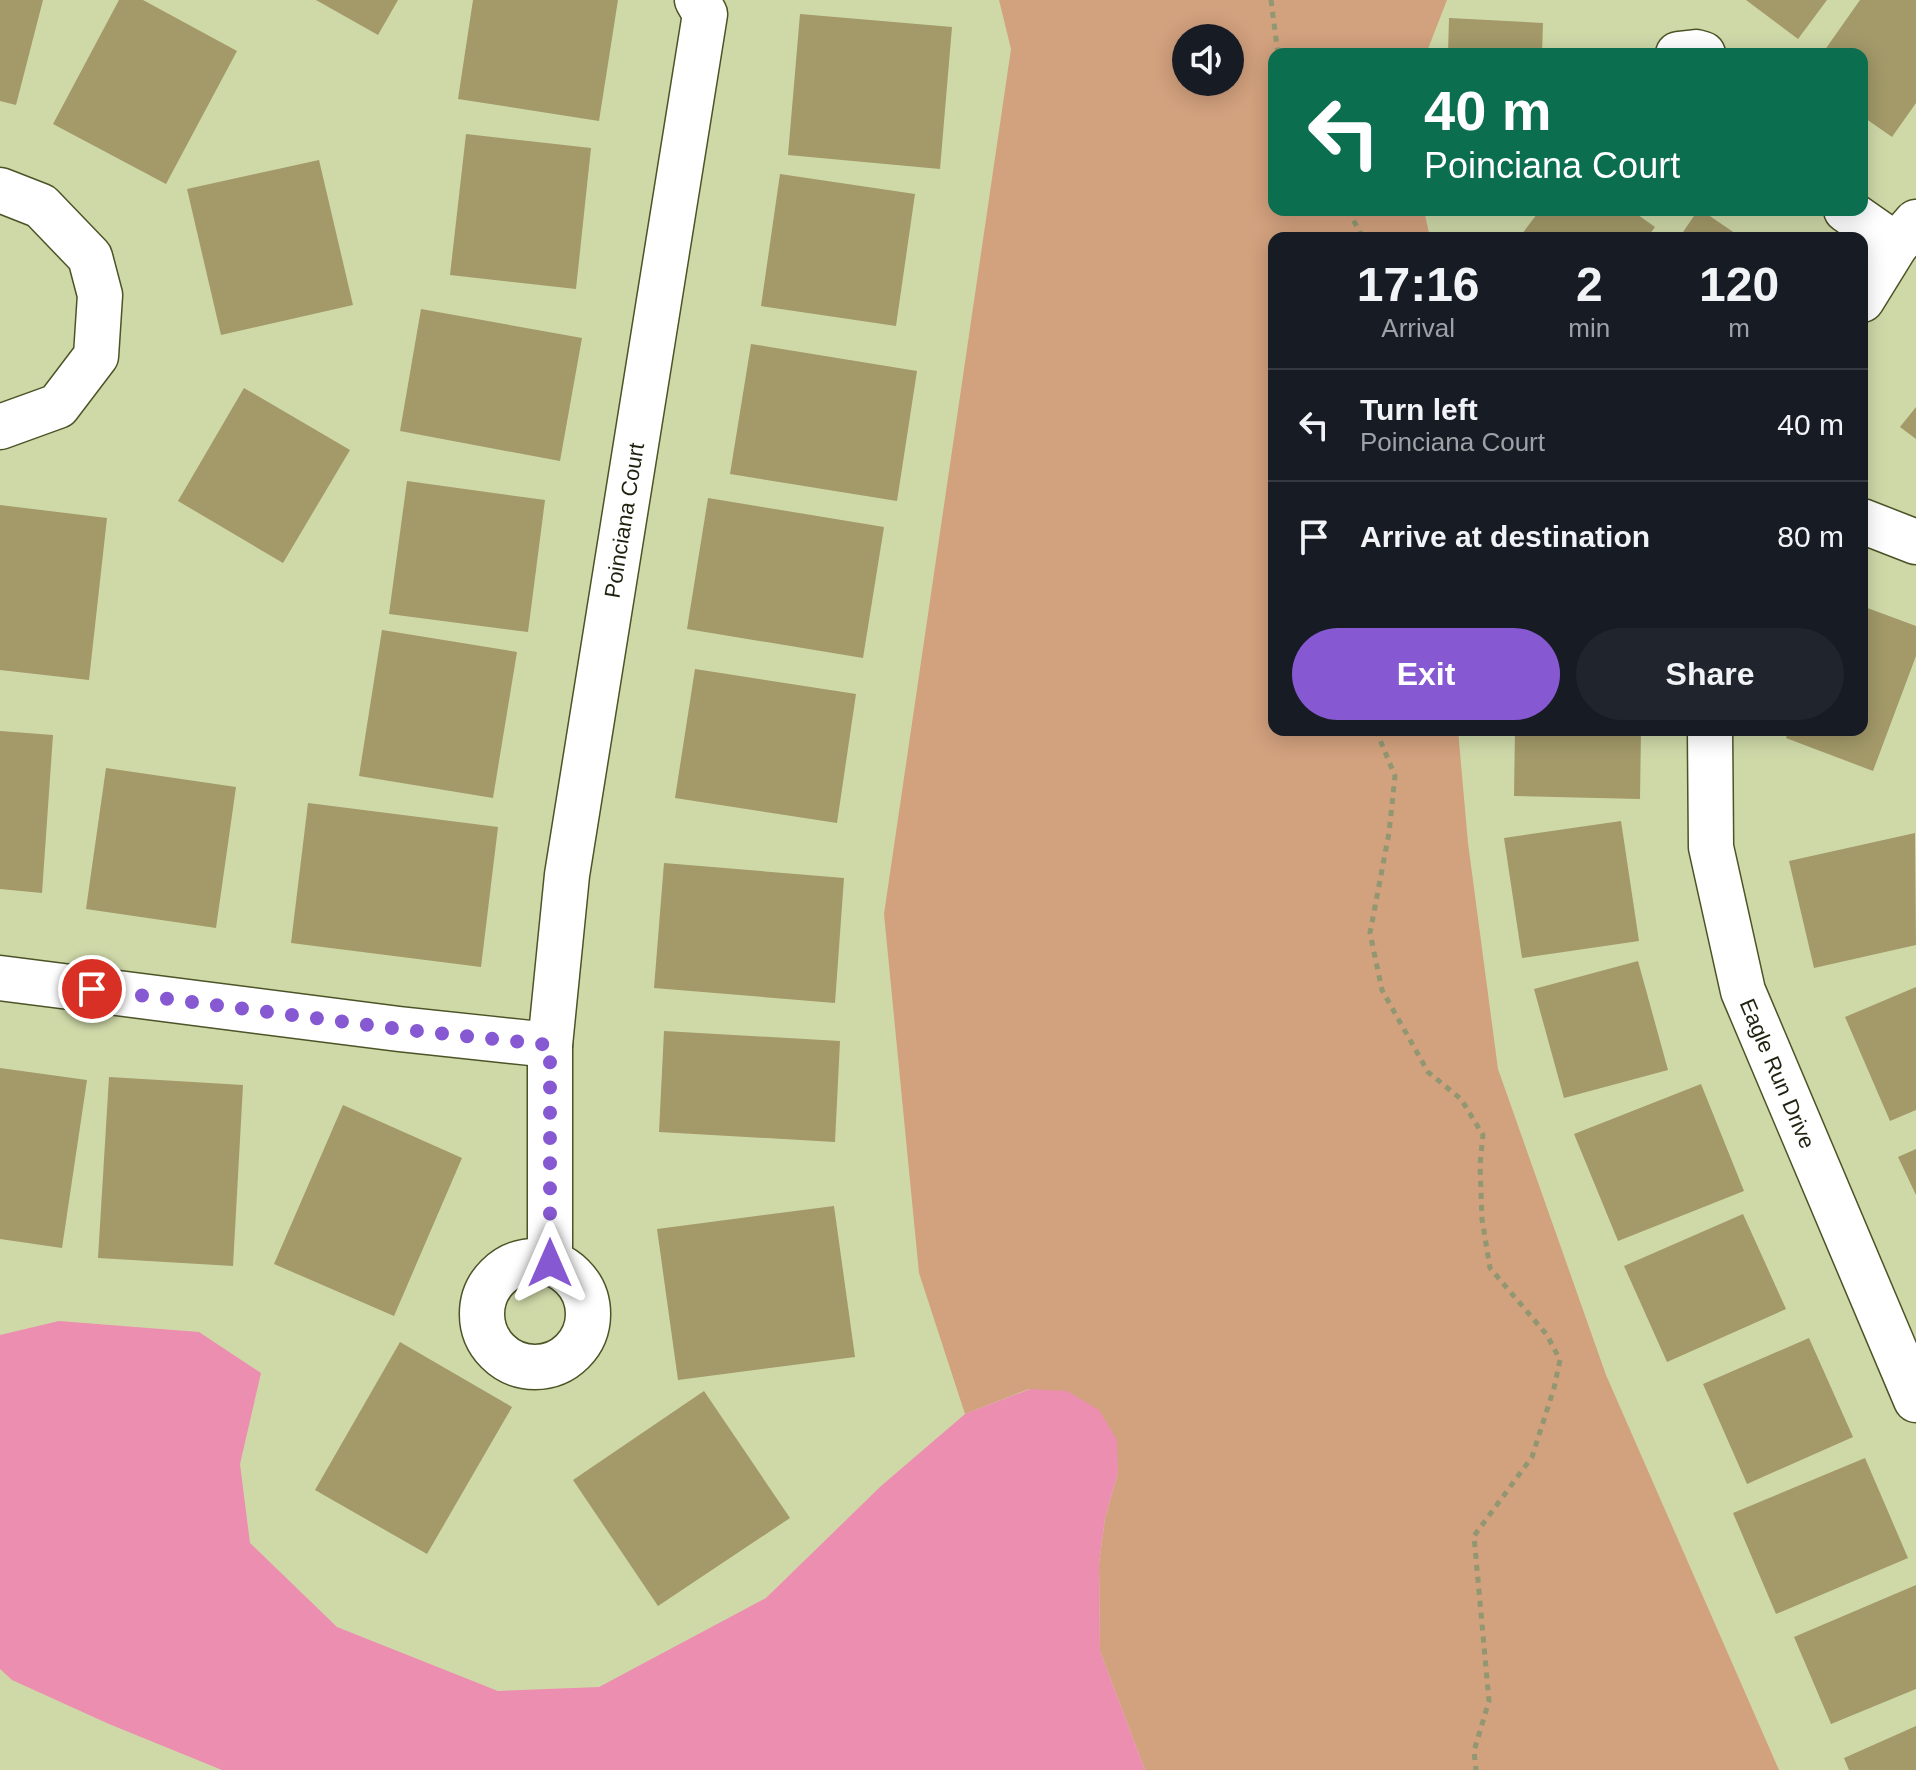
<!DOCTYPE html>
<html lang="en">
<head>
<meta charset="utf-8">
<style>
	:root { --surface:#171b24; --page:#20242c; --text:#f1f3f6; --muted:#9ea1a6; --line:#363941; --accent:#8659d3 }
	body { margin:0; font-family:Arial,sans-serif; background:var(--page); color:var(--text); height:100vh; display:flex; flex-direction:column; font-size:30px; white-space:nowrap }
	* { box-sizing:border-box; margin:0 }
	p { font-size:26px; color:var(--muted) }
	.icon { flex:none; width:44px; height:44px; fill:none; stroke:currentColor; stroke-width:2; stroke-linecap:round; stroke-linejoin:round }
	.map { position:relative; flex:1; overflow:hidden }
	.side { position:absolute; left:1268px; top:232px; width:600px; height:504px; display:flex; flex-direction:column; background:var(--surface); border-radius:16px; box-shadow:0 4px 20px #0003 }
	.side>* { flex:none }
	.banner { position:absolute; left:1268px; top:48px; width:600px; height:168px; border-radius:16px; box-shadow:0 4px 20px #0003; background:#0b6e4f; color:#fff; overflow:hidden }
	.tools { position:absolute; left:1172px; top:24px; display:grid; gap:16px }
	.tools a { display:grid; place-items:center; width:72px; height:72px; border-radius:50%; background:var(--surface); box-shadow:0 4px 20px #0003; font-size:40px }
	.pin { position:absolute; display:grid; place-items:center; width:68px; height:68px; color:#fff; margin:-34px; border:4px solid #fff; border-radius:50%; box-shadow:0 2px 8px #0007 }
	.me { position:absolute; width:88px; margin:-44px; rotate:0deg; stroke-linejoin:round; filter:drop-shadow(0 0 6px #0008) }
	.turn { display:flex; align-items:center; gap:28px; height:168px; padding:0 24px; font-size:36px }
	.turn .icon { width:104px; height:104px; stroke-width:2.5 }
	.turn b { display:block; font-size:56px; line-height:68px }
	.eta { display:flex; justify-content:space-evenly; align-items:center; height:136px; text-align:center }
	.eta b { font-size:48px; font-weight:700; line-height:56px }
	.cta { display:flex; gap:16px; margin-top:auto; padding:16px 24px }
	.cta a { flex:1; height:92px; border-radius:48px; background:var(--accent); color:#fff; font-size:32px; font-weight:700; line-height:92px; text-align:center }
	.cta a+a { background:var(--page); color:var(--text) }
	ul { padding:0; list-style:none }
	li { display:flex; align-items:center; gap:24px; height:112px; padding:0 24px; border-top:2px solid var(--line) }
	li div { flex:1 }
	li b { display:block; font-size:30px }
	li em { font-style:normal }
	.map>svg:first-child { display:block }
	.green { fill:#d2a17e; fill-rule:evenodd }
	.water { fill:#ec8eb0 }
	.building { fill:#a39969 }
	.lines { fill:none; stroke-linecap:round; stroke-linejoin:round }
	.street-casing { stroke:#4c5326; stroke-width:47 }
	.path { stroke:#909771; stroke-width:5; stroke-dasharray:6 6; stroke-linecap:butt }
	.street { stroke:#fff; stroke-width:44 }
	.route { stroke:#8659d3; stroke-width:14; stroke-dasharray:0 25.2 }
	.labels { text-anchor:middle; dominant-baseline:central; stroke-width:6; stroke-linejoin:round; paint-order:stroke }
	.street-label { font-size:22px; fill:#1e220f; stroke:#f2f7de }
</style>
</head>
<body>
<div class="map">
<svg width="1916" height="1770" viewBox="0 0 1916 1770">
	<rect width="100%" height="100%" fill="#cfd9a8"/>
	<path class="green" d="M999,0H1447L1426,54H1274V210H1424L1430,238H1274V730H1458L1468,843L1498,1069L1606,1375L1779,1770H1145L1100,1651L1099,1564L1105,1518L1118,1473L1029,1389L965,1414L919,1273L884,914L1011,49ZM1186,38H1230V82H1186Z"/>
	<path class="water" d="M59,1321L199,1332L261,1373L240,1464L250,1543L337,1627L498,1691L599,1687L766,1598L881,1486L965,1414L1030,1389L1067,1391L1099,1410L1117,1440L1118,1473L1105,1518L1099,1564L1100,1651L1145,1770H222L109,1724L12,1680L0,1669V1335Z"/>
	<g class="building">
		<path d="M0,0H43L16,105L0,101Z"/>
		<path d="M119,0H143L237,51L166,184L53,124Z"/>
		<path d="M316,0H398L378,35Z"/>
		<path d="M473,0H618L599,121L458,99Z"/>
		<path d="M1746,0H1827L1798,39Z"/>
		<path d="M1860,0H1916V103L1892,137L1862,116V54H1822Z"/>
		<path d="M800,14L952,27L940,169L788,155Z"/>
		<path d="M1449,18L1543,23L1542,54H1448Z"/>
		<path d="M466,134L591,148L576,289L450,275Z"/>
		<path d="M319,160L353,305L221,335L187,189Z"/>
		<path d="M780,174L915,194L896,326L761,306Z"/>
		<path d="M1540,210H1631L1655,227L1647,238H1519Z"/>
		<path d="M1698,210H1701L1742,238H1679Z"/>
		<path d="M421,309L582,338L560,461L400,431Z"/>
		<path d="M751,344L917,371L897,501L730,474Z"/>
		<path d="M244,388L350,450L283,563L178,501Z"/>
		<path d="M1916,407V439L1900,427Z"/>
		<path d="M407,481L545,500L528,632L389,614Z"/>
		<path d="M708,498L884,527L863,658L687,629Z"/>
		<path d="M0,505L107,518L89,680L0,670Z"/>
		<path d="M1862,606L1916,626V656L1873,771L1786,738L1789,730H1862Z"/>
		<path d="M382,630L517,652L493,798L359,776Z"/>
		<path d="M695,669L856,694L837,823L675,798Z"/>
		<path d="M1515,730H1641L1640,799L1514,796Z"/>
		<path d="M0,731L53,735L42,893L0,889Z"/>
		<path d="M106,768L236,787L216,928L86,909Z"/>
		<path d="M308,803L498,827L481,967L291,943Z"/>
		<path d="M1621,821L1639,941L1522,958L1504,838Z"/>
		<path d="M1915,833L1916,945L1814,968L1789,861Z"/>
		<path d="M664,863L844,878L835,1003L654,988Z"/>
		<path d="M1638,961L1668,1070L1564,1098L1534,989Z"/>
		<path d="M1916,987V1110L1890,1121L1845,1017Z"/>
		<path d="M664,1031L840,1041L835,1142L659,1132Z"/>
		<path d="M0,1068L87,1080L62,1248L0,1239Z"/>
		<path d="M109,1077L243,1085L233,1266L98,1258Z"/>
		<path d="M1701,1084L1744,1191L1618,1241L1574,1134Z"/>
		<path d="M343,1105L462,1158L394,1316L274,1264Z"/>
		<path d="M1916,1149V1195L1898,1157Z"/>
		<path d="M834,1206L855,1357L678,1380L657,1229Z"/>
		<path d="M1743,1214L1786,1309L1667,1362L1624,1266Z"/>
		<path d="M1809,1338L1853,1437L1747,1484L1703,1384Z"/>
		<path d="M400,1342L512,1407L427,1554L315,1490Z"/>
		<path d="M704,1391L790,1518L658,1606L573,1480Z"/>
		<path d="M1865,1458L1908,1558L1776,1614L1733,1513Z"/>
		<path d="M1916,1585V1689L1831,1724L1794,1637Z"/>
		<path d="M1916,1726V1770H1849L1844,1758Z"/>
	</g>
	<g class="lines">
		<defs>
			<g id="street">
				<path d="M1678,54L1696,52L1703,54"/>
				<path d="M0,190L41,206L90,257L100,295L96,356L58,406L0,427"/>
				<path d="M1846,210L1896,245"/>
				<path d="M1862,300L1896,245L1916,222"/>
				<path d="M1862,521L1916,542"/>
				<path id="s1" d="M1710,730L1711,847L1743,991L1916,1400"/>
				<path d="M0,978L399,1029L550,1045"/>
				<circle cx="535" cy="1314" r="53"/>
				<path id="s2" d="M550,1263V1045L567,875L705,14L697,0"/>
			</g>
		</defs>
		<use href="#street" class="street-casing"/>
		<g class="path">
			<path d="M1271,0L1278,54"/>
			<path d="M1348,210L1363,238"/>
			<path d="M1376,730L1395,776L1389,833L1370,933L1382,990L1428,1072L1461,1099L1483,1135L1480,1165L1482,1219L1490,1268L1547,1335L1560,1360L1554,1388L1532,1457L1474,1536L1489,1701L1474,1751L1476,1770"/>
		</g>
		<use href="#street" class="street"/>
	</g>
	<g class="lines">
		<path class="route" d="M92,989L399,1029L550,1045V1263"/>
	</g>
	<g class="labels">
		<g class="street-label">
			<text stroke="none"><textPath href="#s2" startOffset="748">Poinciana Court</textPath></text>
			<text stroke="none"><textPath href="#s1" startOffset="354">Eagle Run Drive</textPath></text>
		</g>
	</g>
</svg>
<div class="tools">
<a><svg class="icon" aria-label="sound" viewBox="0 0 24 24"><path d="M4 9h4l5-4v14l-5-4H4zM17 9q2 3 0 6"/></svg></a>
</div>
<div class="pin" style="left:92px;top:989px;background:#d93025"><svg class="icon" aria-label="arrive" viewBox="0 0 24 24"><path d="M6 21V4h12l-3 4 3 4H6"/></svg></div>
<svg class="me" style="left:550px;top:1263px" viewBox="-20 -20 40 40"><path d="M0-17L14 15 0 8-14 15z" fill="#8659d3" stroke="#fff" stroke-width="4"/></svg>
<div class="banner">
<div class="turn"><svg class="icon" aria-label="left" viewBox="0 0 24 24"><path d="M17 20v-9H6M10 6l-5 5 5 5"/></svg><div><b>40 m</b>Poinciana Court</div></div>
</div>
<section class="side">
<div class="eta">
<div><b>17:16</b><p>Arrival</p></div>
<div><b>2</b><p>min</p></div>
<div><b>120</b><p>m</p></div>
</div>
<ul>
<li><svg class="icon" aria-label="left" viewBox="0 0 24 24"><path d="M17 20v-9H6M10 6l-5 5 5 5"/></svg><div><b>Turn left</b><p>Poinciana Court</p></div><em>40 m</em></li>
<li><svg class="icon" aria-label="arrive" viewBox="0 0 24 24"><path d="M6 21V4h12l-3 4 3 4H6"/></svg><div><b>Arrive at destination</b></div><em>80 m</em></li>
</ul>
<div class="cta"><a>Exit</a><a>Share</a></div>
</section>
</div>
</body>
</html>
